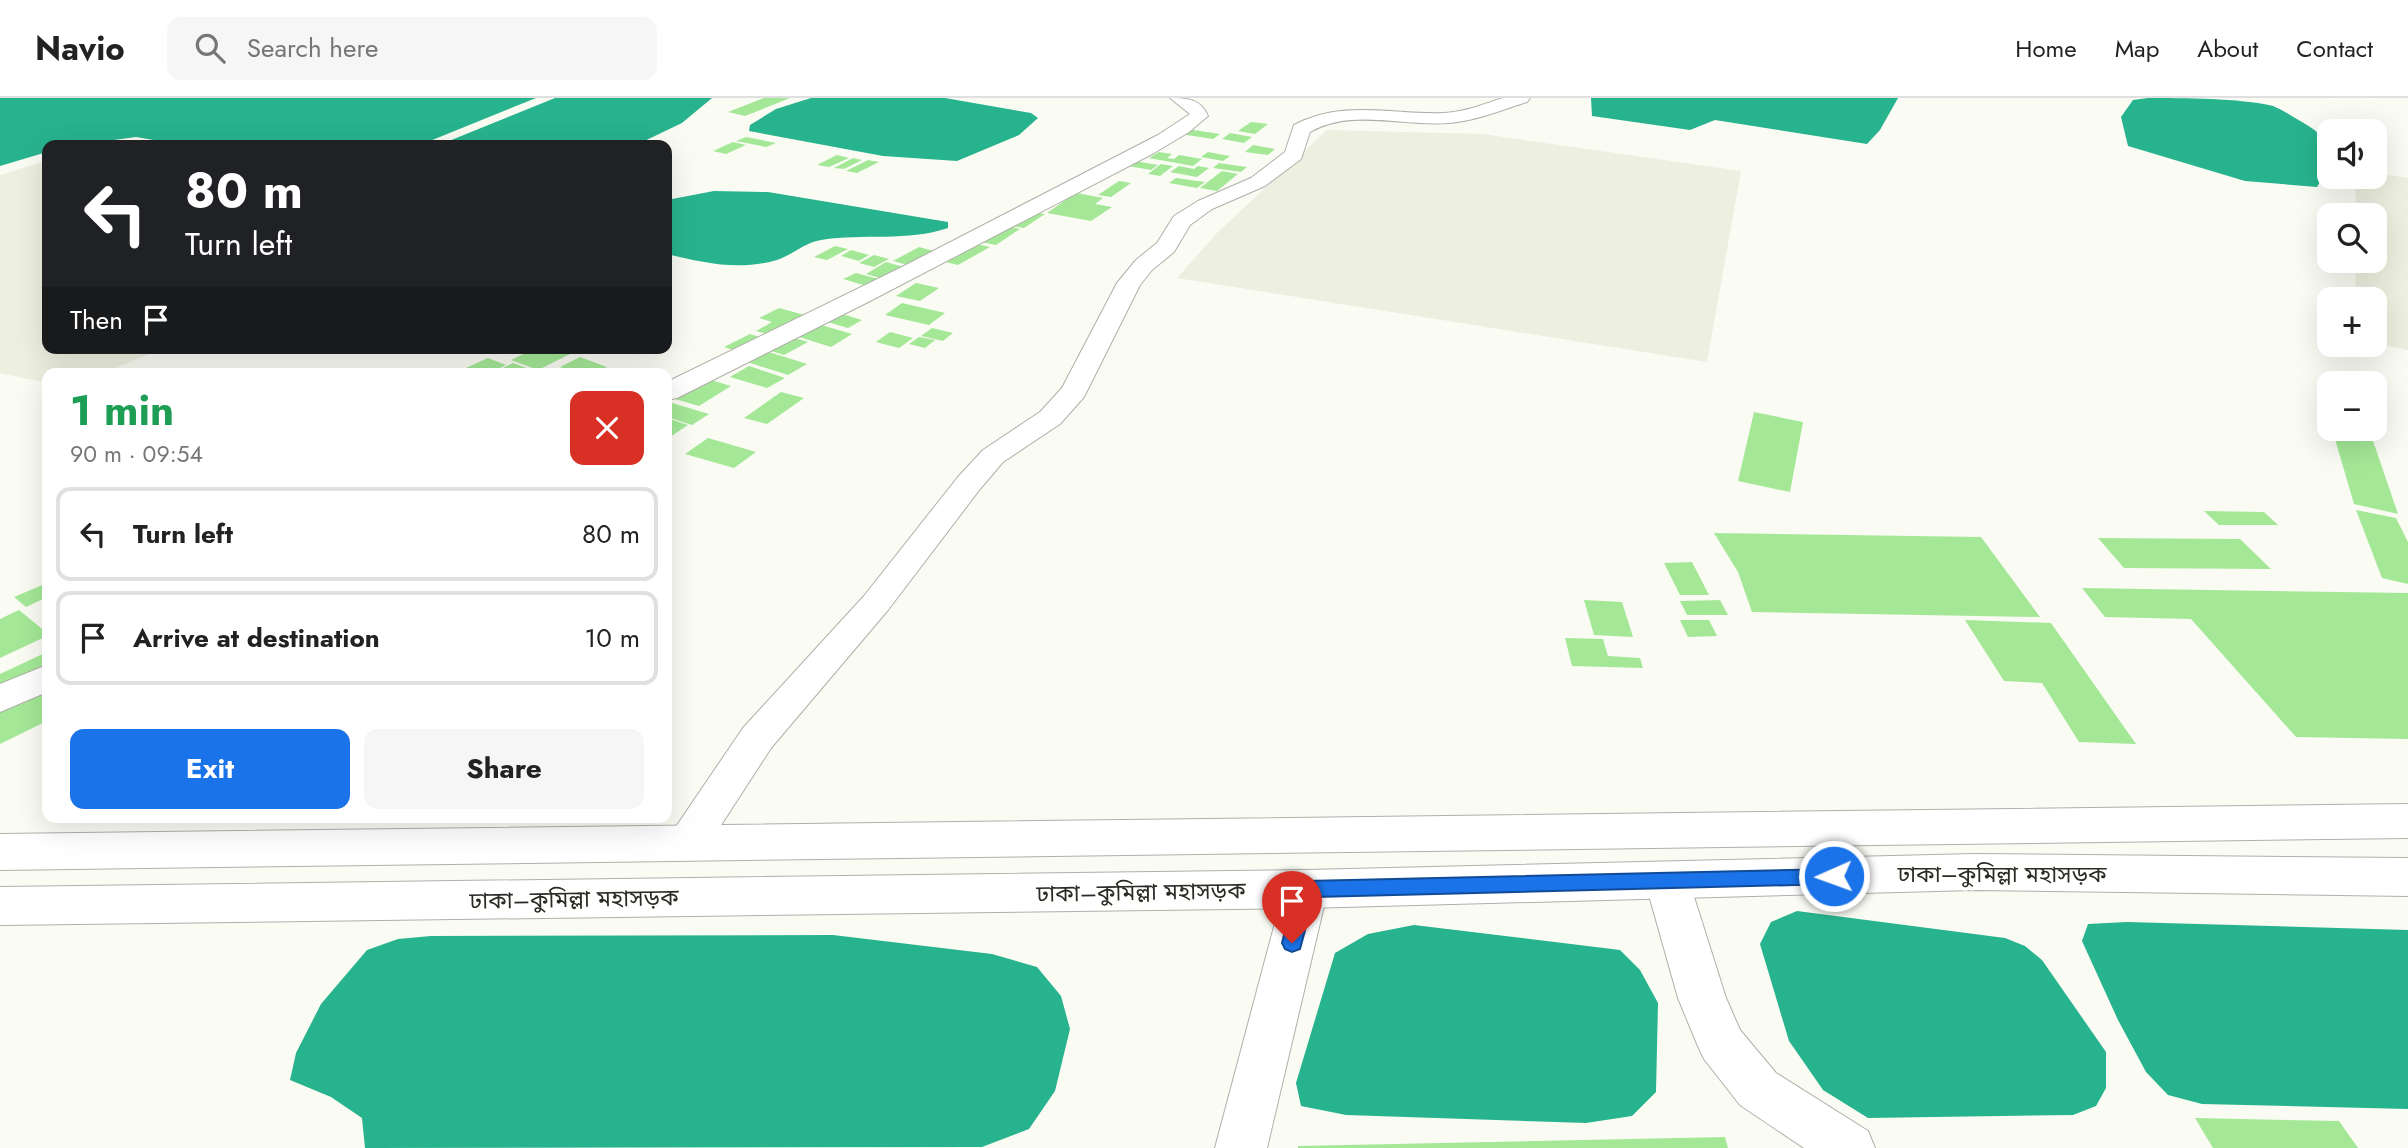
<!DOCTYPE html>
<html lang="en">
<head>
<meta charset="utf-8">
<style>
	:root { --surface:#fff; --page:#f6f6f6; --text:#222; --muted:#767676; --line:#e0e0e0; --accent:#1a73e8 }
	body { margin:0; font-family:Jost,"Noto Sans Bengali",sans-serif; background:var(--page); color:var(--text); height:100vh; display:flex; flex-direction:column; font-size:26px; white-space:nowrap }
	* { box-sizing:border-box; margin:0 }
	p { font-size:23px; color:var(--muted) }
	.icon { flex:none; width:38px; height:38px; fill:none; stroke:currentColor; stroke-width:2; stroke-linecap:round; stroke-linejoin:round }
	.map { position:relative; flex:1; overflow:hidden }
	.drawer { position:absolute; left:42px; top:270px; width:630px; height:455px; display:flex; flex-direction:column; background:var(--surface); border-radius:14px; box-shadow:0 7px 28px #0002 }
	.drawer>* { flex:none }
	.hud { position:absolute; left:42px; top:42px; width:630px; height:214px; border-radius:14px; box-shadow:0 7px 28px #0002; background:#202124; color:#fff; overflow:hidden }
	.tools { position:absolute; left:2317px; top:21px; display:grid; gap:14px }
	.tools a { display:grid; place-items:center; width:70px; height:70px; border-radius:14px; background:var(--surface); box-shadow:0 7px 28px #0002; font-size:35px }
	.pin { position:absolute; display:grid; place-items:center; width:60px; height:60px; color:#fff; margin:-72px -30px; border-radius:50% 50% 50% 0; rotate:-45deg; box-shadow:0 0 7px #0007 }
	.pin .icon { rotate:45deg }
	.me { position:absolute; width:77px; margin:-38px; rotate:268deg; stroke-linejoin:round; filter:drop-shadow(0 0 5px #0008) }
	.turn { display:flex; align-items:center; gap:24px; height:147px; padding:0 28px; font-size:32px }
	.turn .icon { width:91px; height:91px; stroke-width:2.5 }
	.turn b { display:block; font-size:49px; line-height:60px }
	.then { display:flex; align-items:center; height:66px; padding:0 28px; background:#0003; gap:14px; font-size:26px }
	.round { display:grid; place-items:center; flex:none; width:74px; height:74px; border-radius:14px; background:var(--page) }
	.overview { display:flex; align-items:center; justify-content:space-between; height:119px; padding:0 28px }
	h1 { font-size:42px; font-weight:700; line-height:52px; color:#1e9e55 }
	.primary-button { display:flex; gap:14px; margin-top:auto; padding:14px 28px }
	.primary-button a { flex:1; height:80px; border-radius:14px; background:var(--accent); color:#fff; font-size:28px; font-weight:700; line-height:80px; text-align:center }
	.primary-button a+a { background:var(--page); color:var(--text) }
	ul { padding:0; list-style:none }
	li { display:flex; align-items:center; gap:21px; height:94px; margin:0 14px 10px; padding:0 14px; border:4px solid var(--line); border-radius:14px }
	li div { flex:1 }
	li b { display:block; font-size:26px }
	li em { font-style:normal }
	header { display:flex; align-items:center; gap:42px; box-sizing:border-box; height:98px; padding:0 35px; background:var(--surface); border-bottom:2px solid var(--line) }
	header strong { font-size:33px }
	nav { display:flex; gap:38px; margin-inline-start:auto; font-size:24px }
	.search { width:490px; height:63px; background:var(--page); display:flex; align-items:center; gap:18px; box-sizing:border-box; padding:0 24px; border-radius:14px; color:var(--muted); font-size:26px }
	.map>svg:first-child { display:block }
	.built { fill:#edefe0 }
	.water { fill:#27b38d }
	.building { fill:#a4e897 }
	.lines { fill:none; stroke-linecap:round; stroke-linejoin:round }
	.minor-casing { stroke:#afb0a9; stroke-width:2 }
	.trunk-casing { stroke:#afb0a9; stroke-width:2 }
	.minor { fill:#fff; fill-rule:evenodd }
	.trunk { fill:#fff; fill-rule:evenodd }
	.route { fill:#1a73e8; stroke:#114b97; stroke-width:2 }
	.labels { text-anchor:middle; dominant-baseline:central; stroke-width:7; stroke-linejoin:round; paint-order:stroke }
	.near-street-label { font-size:23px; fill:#2a2a28; stroke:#fffffe }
</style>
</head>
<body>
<header>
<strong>Navio</strong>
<div class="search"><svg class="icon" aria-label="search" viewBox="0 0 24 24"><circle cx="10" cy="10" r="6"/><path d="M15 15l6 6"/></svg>Search here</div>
<nav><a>Home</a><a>Map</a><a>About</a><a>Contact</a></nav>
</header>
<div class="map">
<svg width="2408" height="1050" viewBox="0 0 2408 1050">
	<rect width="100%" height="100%" fill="#fafbf3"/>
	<g class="built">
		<path d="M1327,32L1482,36L1741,73L1707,264L1177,180L1217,135Z"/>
		<path d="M47,63V250H163L104,275H47V285L0,275V77Z"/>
		<path d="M2375,75L2408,80V252L2375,245V201H2355L2356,163H2375V117H2356L2355,79H2375Z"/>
	</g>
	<g class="water">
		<path d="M0,0H536L420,47H183L136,39L77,47H47V54L0,68Z"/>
		<path d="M555,0H712L682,25L636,47H439Z"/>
		<path d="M811,0H945L1031,15L1038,20L1019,37L957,63L883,58L749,33L750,27L776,11Z"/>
		<path d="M1591,0H1898L1880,32L1867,46L1715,22L1690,32L1592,18Z"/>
		<path d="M2148,0C2184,0 2239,0 2273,8C2283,12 2293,19 2302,24C2334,42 2336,59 2317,89L2245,83L2128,48L2121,19L2133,2Z"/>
		<path d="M714,93L768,94L948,124V130C907,144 864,135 821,142C806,144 792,157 777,162C738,173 705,165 667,156V102Z"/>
		<path d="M1797,813L2005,840L2025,848L2042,862L2106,954V990L2096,1008L2073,1017L1868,1020L1823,992L1789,943L1760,846L1771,824Z"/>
		<path d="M2127,824L2408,832V1011L2202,1006L2168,997L2146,974L2118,922L2082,843L2088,826Z"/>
		<path d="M1414,827L1620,852L1640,872L1658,905L1656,994L1632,1018L1586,1025L1346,1017L1301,1008L1296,985L1335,855L1368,836Z"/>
		<path d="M833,837L992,856L1037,869L1061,898L1070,931L1055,993L1029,1031L982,1049L365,1050L362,1020L331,999L290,982L296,955L321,906L367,852L398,841L431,838Z"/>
	</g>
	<g class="building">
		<path d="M764,0H790L745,18L728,14Z"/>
		<path d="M1251,24L1268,26L1255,36L1238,33Z"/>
		<path d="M1187,31L1220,36L1213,41L1180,36Z"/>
		<path d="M1230,35L1252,39L1244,45L1222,41Z"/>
		<path d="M746,39L776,45L766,49L736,43Z"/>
		<path d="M733,44L746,47L726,56L713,53Z"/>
		<path d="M1253,47L1275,51L1268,57L1245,54Z"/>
		<path d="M1159,54L1172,56L1167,60L1174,61L1179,57L1202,61L1193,68L1149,60Z"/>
		<path d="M1208,54L1230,58L1223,63L1201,59Z"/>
		<path d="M837,57L849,60L829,69L817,67Z"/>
		<path d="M853,60L862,62L844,71L834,70Z"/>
		<path d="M868,62L879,64L857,75L846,73Z"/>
		<path d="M1135,63L1158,67L1151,72L1128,68Z"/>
		<path d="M1219,65L1247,69L1241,74L1213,70Z"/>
		<path d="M1161,66L1173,68L1160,78L1148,76Z"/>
		<path d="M1179,68L1194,71L1198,68L1209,70L1197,79L1170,74Z"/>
		<path d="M1222,73L1238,76L1217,93L1200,90Z"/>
		<path d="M1176,80L1205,84L1197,90L1169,85Z"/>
		<path d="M1119,83L1131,85L1111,99L1098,97Z"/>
		<path d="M1067,93L1103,100L1095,106L1112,109L1091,123L1047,115L1067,101L1059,99Z"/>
		<path d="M1032,114L1045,116L1024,130L1011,128Z"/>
		<path d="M1005,128L1020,131L996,147L981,144Z"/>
		<path d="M972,145L990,149L958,167L941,163Z"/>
		<path d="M835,148L848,151L827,162L814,159Z"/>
		<path d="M919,149L941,155L915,169L893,163Z"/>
		<path d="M851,152L869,157L859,163L841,158Z"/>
		<path d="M874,157L889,161L874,169L859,165Z"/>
		<path d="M886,164L904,169L884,181L866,176Z"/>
		<path d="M856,175L882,182L870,189L843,181Z"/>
		<path d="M916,185L939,190L920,203L896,198Z"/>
		<path d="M902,205L945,215L929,227L885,217Z"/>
		<path d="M779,210L812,219L777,239L756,233L772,224L759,220Z"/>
		<path d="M839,215L862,222L848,230L824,223Z"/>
		<path d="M818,226L852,236L831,249L796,238Z"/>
		<path d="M932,230L953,235L943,243L921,238Z"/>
		<path d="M890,234L913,240L899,250L876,244Z"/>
		<path d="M750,236L770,242L745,256L724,249Z"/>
		<path d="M792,239L808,244L784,257L768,252Z"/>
		<path d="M919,239L935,242L925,250L909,246Z"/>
		<path d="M536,250H582L538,272L511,262Z"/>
		<path d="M766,253L807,266L788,277L747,264Z"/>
		<path d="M580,259L607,269L595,275H576L560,269Z"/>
		<path d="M488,260L506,267L490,275L459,273Z"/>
		<path d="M513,265L537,274V275H493Z"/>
		<path d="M749,268L785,280L767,290L730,279Z"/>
		<path d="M701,279L731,288L699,308L668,299Z"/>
		<path d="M781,294L804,300L767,326L744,320Z"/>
		<path d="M669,304L709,316L692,327L667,319V306Z"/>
		<path d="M1754,314L1803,324L1790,394L1738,383Z"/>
		<path d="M667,320L688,327L667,341Z"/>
		<path d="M2332,331H2369L2398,416L2354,406Z"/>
		<path d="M708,340L756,354L734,370L685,356Z"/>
		<path d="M2356,412L2396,420L2408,444V486L2382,480Z"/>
		<path d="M2204,413L2264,414L2278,427H2219Z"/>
		<path d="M1714,435L1981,439L2040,519L1752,514L1738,474Z"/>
		<path d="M2098,440L2240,441L2271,471L2124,470Z"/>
		<path d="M1692,464L1709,497H1680L1664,465Z"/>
		<path d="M47,485V499L26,509L14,499Z"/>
		<path d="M2082,490L2408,495V641L2296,639L2191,521L2105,519Z"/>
		<path d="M1584,502L1622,504L1633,539L1594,537Z"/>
		<path d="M1720,502L1728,517H1687L1680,503Z"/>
		<path d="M19,512L47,535V538L0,560V521Z"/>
		<path d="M1680,522H1709L1717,538L1688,539Z"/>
		<path d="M1965,522L2051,525L2136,646L2079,644L2042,585L2004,583Z"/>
		<path d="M1565,540L1603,541L1608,558L1640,560L1643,570L1572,568Z"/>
		<path d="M47,554V573L3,594L0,592V576Z"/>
		<path d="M39,593L47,600V623L0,646V612Z"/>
		<path d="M2195,1020L2339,1023L2358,1050H2213Z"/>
		<path d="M1725,1039L1728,1050H1298V1048Z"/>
	</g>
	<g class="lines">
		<defs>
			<g id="minor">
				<path d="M1170,0C1187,0 1201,1 1208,18L1189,34L1154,55L870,203L677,300L667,302V284L902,169L1158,37L1190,16Z"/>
				<path d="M1503,0H1530L1527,4C1502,12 1476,23 1449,25C1401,29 1353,10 1310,34L1301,61L1265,88L1212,111L1190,127L1174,154L1152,172L1140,187L1084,299L1060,326L1003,364L980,391L888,512L771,650L701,758L686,763L671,758L665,747L671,736L743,630L864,498L958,379L983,352L1040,314L1062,290L1117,185L1136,162L1157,145L1174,118L1198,103L1251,80L1285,54L1294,27C1343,1 1392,17 1444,15C1465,14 1484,6 1503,0Z"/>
				<path d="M47,567V594L0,614V586Z"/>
				<path d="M1667,766L1682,771L1689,783L1726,900L1740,932L1776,975L1868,1033L1875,1050H1804L1740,1007L1704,961L1697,946L1678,900L1645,783L1652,771Z"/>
				<path d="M1306,774L1321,779L1328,791L1267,1050H1215L1284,791L1291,779Z"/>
			</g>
			<g id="trunk">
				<path d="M2408,706V740L0,772V736Z"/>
				<path d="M1974,756L2408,760V798L1974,792L1306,810L0,827V789L1306,772Z"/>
			</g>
		</defs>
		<use href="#minor" class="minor-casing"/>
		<use href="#trunk" class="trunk-casing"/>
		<use href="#minor" class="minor"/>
		<use href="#trunk" class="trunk"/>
	</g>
	<path class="route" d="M1834,771L1841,773L1844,778L1841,784L1834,786L1314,799L1300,851L1292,854L1285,851L1282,845L1296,791L1299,786L1306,783Z"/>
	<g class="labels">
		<g class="near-street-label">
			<text x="2002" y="776">ঢাকা–কুমিল্লা মহাসড়ক</text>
			<text transform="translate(1141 794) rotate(-1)">ঢাকা–কুমিল্লা মহাসড়ক</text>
			<text transform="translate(574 801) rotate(-1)">ঢাকা–কুমিল্লা মহাসড়ক</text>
		</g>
	</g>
</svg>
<div class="tools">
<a><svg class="icon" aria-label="sound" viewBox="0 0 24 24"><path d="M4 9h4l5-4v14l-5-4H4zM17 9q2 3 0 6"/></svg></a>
<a><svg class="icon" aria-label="search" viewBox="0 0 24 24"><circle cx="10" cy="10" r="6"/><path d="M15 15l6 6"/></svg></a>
<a>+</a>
<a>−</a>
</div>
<div class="pin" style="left:1292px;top:845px;background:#d93025"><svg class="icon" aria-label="arrive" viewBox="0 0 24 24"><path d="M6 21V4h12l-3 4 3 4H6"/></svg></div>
<svg class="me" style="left:1834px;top:778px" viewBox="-20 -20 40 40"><circle r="17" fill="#1a73e8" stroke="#fff" stroke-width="3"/><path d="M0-11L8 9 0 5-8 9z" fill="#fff"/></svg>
<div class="hud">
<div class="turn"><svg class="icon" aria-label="left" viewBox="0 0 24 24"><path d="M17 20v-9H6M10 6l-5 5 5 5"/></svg><div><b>80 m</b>Turn left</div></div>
<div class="then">Then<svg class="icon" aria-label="arrive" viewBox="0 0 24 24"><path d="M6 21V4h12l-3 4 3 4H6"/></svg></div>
</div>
<section class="drawer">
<div class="overview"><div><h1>1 min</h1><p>90 m · 09:54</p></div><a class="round" style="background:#d93025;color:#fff"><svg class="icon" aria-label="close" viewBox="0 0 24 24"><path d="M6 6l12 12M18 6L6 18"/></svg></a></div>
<ul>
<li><svg class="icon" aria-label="left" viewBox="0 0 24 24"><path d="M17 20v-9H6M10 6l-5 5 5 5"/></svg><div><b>Turn left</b></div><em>80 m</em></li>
<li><svg class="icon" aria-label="arrive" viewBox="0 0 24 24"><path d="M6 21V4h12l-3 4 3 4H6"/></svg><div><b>Arrive at destination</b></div><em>10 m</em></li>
</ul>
<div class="primary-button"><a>Exit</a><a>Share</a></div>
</section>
</div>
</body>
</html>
